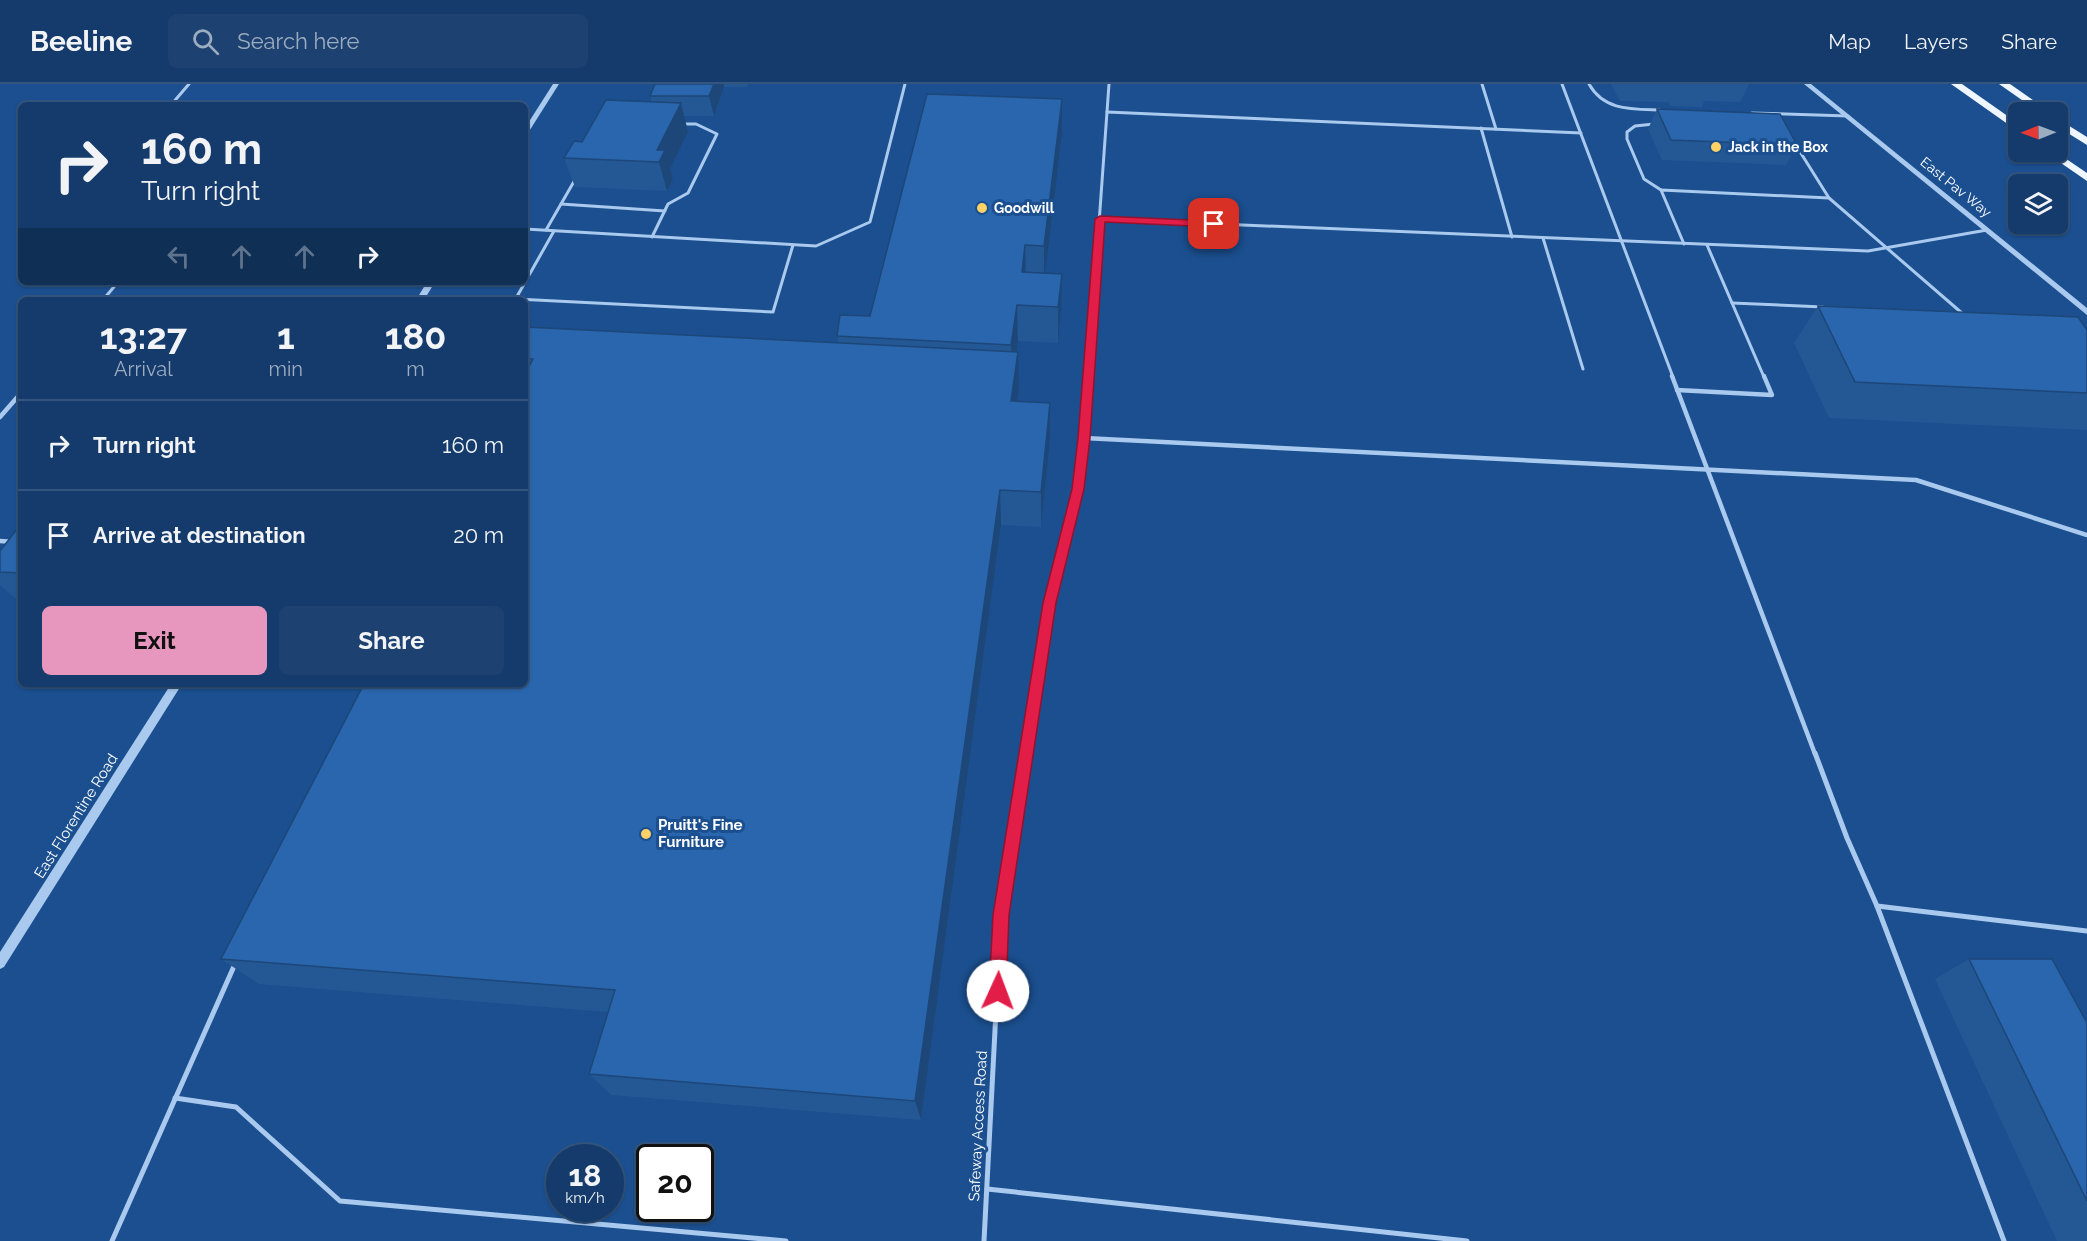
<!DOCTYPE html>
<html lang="en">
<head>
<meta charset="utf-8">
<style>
	:root { --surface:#143b6b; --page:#1d4271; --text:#f1f3f6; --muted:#9dadc1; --line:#33557e; --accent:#e797bd }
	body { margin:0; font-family:Raleway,sans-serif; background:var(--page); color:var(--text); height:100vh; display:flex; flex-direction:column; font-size:22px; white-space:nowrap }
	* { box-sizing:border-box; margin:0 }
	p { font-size:20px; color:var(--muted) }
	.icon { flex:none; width:33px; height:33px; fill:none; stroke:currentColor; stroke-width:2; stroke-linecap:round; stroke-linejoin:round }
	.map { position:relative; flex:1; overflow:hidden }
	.details { position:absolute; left:18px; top:213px; width:510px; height:390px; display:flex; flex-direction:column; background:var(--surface); border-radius:9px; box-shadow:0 2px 4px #0004,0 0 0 2px var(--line) }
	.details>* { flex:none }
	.top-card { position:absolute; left:18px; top:18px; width:510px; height:183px; border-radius:9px; box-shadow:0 2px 4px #0004,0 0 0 2px var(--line); background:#143b6b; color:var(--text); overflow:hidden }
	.needle { width:39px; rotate:269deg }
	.fabs { position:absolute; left:2008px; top:18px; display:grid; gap:12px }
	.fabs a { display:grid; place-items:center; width:60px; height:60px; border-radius:9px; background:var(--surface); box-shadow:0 2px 4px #0004,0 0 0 2px var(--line); font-size:30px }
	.speed { position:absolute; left:546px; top:1060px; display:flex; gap:12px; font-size:30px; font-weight:700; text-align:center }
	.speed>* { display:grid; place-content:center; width:78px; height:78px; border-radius:50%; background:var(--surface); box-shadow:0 2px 4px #0004,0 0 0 2px var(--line); line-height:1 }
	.speed small { font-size:15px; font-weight:400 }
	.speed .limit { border:3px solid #111; border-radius:9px; background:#fff; color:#111 }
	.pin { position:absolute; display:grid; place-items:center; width:51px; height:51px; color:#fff; margin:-26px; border-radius:12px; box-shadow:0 3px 9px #0006 }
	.me { position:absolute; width:66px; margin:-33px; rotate:2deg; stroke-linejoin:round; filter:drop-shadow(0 0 4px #0008) }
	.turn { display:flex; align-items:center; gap:21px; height:126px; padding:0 24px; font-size:27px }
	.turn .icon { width:78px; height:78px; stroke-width:2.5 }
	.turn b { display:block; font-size:42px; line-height:51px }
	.lanes { display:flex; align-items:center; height:57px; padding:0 24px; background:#0003; justify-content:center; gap:30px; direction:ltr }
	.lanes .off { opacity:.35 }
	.eta { display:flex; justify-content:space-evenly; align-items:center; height:102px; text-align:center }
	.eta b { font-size:36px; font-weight:700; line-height:42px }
	.action { display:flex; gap:12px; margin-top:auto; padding:12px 24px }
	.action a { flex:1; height:69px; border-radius:9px; background:var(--accent); color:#111; font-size:24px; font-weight:700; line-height:69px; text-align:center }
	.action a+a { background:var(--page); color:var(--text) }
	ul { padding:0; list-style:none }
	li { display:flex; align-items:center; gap:18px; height:90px; padding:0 24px; border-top:2px solid var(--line) }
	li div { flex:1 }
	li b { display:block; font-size:22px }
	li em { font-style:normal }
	header { display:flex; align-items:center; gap:36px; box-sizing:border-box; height:84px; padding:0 30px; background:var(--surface); border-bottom:2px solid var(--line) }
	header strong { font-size:28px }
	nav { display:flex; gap:33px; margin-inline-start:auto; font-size:21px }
	.search { width:420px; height:54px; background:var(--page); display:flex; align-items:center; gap:15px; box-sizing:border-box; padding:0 21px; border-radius:9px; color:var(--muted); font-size:22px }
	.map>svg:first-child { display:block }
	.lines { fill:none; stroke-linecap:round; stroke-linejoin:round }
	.service-far2 { stroke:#a9c9ee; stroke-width:3 }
	.service-far1 { stroke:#a9c9ee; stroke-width:4.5 }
	.service { stroke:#a9c9ee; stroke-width:5 }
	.tertiary { fill:#a9c9ee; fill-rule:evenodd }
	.primary { fill:#f0f6ff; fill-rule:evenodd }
	.wall { fill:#245895 }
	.shaded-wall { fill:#1d4779 }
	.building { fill:#2a66ad; stroke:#1d4779; stroke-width:1.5 }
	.route { fill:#e11d48; stroke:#92132f; stroke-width:1.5 }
	.poi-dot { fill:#ffd166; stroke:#1b4f8f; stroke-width:2 }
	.labels { text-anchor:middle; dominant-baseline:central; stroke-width:6; stroke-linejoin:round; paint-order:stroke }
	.far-poi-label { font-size:14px; font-weight:bold; fill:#fff; stroke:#1b4f8f; text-anchor:start }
	.far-street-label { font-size:14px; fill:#fff; stroke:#1b4f8f }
	.street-label { font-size:15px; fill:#fff; stroke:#1b4f8f }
	.poi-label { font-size:15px; font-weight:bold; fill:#fff; stroke:#1b4f8f; text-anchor:start }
</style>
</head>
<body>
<header>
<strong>Beeline</strong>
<div class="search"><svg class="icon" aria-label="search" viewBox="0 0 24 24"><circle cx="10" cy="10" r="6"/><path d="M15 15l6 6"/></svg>Search here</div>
<nav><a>Map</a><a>Layers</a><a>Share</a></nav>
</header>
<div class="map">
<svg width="2087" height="1157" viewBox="0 0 2087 1157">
	<rect width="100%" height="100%" fill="#1b4f8f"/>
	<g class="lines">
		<g class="service-far2">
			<path d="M1482,0L1496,45"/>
			<path d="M1562,0L1673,293"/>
			<path d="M1589,0C1604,27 1632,25 1660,26"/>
			<path d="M171,21L189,0"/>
			<path d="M1107,28L1581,49"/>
			<path d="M1752,29L1848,32"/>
			<path d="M1654,40L1635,42L1627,48V55L1644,95L1661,106"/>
			<path d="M1481,44L1512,153"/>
			<path d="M1792,55L1829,114"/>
			<path d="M561,120L665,127"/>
			<path d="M1100,135L1868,167L1987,146"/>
			<path d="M525,145L816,162L870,138L905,0"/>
			<path d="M546,146L576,94"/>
			<path d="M652,153L668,120L688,109L717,50L696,40H680"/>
			<path d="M1543,154L1583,285"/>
			<path d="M1684,160L1661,106L1829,114L1963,230"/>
			<path d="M1707,161L1764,293"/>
			<path d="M516,215L773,228L793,161"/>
			<path d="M103,216L118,198"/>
			<path d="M515,216L554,147"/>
			<path d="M1732,219L1823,223"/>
			<path d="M1088,293L1109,0"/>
		</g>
		<g class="service-far1">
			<path d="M1672,292L1815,670"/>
			<path d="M1677,306L1772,311L1764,292"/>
			<path d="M0,333L21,309"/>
			<path d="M1084,354L1916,396L2087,451"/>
			<path d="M0,457L15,458L21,450"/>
			<path d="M1026,670L1050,519L1078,405L1088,292"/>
		</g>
		<g class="service">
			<path d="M1815,669L1847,754L1877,822L2087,847"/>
			<path d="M1877,822L2004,1157"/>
			<path d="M175,1014L236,1023L340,1117L786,1157"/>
			<path d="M987,1105L1467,1157"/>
			<path d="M112,1157L235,880"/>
			<path d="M984,1157L1001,831L1026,669"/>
		</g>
		<g class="tertiary">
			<path d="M553,0H559L528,49L525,51V44Z"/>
			<path d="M1804,0H1811L2087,224V231Z"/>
			<path d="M427,198H435L424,216H416Z"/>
			<path d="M171,600H182L4,883L0,885V868Z"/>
		</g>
		<g class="primary">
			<path d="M1951,0H1962L2019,40V48Z"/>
			<path d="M1999,0H2010L2050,28H2039Z"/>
			<path d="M2058,35L2087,53V61L2058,43Z"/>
			<path d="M2045,68H2056L2087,89V97Z"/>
		</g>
	</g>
	<g class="wall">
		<path d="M655,0H748L747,3H724L714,32H684L688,48L670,85L673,95L667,107L575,103L564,74L582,58L652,18L650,12Z"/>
		<path d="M1611,0H1749L1740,18L1704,17L1702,23L1671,22L1668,18L1620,17Z"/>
		<path d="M1657,25L1797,61L1786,81L1662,76L1648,45Z"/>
		<path d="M1062,51L1045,189L1061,227L1058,259L1018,257L1016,268L1019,304L1017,318L1050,319V355L1041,443L1001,441L921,1036L611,1011L589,990L608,928L259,900L221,875L525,600V243L839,259L837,252L870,232Z"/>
		<path d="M1818,222L2087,246V346L1829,334L1794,259Z"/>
		<path d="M21,440V515L15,514L0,501V467Z"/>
		<path d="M1969,875L2087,939V1157H2057L1935,895Z"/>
	</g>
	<g class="shaded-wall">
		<path d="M714,0H724V3L714,32L709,12Z"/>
		<path d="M1062,15V51L1044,198V162Z"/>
		<path d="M681,19L688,48L670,85L673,95L667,107L659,78L657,66Z"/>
		<path d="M1025,161L1026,197L1022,188Z"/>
		<path d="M1062,190L1061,227L1058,259V223Z"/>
		<path d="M1017,221L1018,257L1012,297L1011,261Z"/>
		<path d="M1018,268L1019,304L1013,353L1011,317Z"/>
		<path d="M1050,319V355L1041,443V408Z"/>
		<path d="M1000,406L1001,441L921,1036L915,1017Z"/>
	</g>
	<g class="building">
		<path d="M655,0H714L709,12H650Z"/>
		<path d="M927,10L1062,15L1044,162L1025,161L1022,188L1062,190L1058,223L1017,221L1011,261L837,252L840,231L870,232Z"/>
		<path d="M606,16L681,19L657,66H665L659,78L564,74L574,57L582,58Z"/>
		<path d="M1657,25L1780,30L1797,61L1671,56Z"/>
		<path d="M1818,222L2078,233L2087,246V309L1855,298Z"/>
		<path d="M525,243L1018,268L1011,317L1050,319L1041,408L1000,406L915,1017L589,990L615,906L221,875L364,600H525V290L533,275H525Z"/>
		<path d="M21,440V489L0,488V467Z"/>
		<path d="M1969,875H2052L2087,939V1117Z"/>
	</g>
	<path class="route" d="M1100,132L1214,137L1219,140L1214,143L1105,138L1090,354L1084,405L1056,519L1009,831L1006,907L1003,913L998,915L992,913L989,907L993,831L1043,519L1072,405L1078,354L1095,135Z"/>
	<g class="poi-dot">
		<circle cx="1716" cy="63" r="6"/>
		<circle cx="982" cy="124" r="6"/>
		<circle cx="646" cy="750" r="6"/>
	</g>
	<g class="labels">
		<g class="far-poi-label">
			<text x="1728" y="63">Jack in the Box</text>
			<text x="994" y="124">Goodwill</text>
		</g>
		<g class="far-street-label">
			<text transform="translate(1956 103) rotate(39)">East Pav Way</text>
		</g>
		<g class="street-label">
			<text transform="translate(76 732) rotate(-58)">East Florentine Road</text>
			<text transform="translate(978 1042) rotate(-87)">Safeway Access Road</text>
		</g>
		<g class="poi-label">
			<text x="658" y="741">Pruitt's Fine<tspan x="658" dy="17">Furniture</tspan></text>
		</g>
	</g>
</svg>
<div class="fabs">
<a><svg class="needle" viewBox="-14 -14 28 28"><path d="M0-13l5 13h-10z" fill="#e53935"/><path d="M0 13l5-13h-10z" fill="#9dadc1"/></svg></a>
<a><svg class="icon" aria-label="layers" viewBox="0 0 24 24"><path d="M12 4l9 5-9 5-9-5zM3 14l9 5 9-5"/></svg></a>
</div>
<div class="speed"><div>18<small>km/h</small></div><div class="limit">20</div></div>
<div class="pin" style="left:1214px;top:140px;background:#d93025"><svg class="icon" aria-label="arrive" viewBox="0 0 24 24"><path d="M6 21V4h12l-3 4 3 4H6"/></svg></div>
<svg class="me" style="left:998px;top:907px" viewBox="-20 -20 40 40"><circle r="19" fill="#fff"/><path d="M0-13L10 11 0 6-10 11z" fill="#e11d48"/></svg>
<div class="top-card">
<div class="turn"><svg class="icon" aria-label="right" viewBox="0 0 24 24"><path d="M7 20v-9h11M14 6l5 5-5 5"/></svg><div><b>160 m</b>Turn right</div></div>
<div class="lanes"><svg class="icon off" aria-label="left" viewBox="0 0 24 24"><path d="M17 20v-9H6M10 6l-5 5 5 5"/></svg><svg class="icon off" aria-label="ahead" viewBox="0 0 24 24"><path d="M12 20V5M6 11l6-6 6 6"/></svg><svg class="icon off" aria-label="ahead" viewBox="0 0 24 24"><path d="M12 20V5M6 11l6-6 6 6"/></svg><svg class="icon" aria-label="right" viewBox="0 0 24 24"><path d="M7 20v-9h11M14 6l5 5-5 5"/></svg></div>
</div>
<section class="details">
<div class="eta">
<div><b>13:27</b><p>Arrival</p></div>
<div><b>1</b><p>min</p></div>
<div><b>180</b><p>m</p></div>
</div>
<ul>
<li><svg class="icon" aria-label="right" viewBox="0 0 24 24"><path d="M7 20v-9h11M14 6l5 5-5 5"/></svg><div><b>Turn right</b></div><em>160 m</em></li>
<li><svg class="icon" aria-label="arrive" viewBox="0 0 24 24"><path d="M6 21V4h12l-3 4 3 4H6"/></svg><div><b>Arrive at destination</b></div><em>20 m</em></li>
</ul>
<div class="action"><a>Exit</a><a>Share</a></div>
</section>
</div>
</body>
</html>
